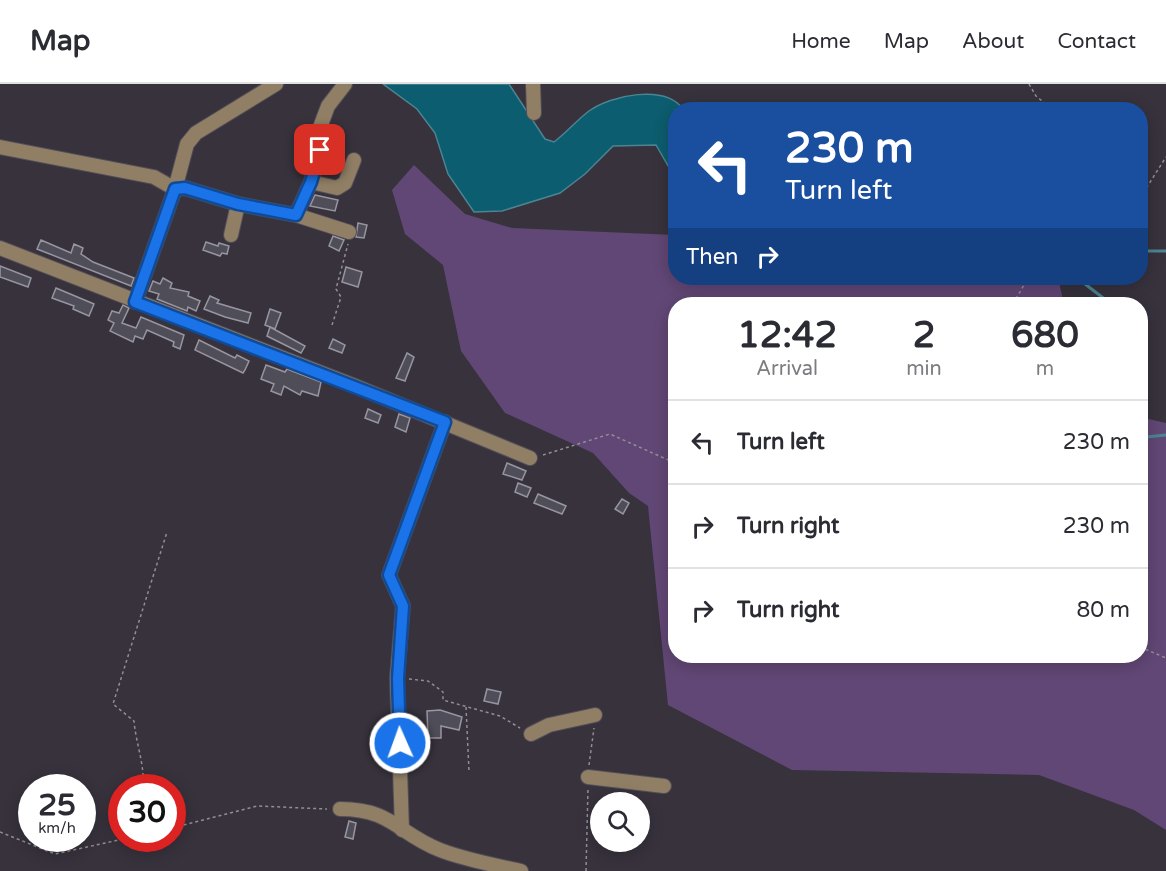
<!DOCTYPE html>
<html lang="en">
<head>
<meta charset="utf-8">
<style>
	:root { --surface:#fff; --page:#f2f2f3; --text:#2b2b33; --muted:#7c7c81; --line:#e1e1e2 }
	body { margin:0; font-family:"Varela Round",sans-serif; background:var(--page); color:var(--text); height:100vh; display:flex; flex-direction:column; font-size:22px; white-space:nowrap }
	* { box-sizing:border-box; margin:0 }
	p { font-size:20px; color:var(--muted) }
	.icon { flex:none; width:33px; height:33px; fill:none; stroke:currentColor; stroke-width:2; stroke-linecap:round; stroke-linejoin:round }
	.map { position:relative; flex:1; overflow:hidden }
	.details { position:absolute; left:668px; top:213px; width:480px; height:366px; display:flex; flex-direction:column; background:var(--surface); border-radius:24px; box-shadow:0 3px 15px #0003 }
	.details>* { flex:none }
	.guide { position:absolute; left:668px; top:18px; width:480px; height:183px; border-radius:24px; box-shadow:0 3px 15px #0003; background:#1a4fa0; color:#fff; overflow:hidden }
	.tools { position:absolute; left:590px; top:708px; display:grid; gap:12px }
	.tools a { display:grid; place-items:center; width:60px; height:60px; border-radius:50%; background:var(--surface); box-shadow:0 3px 15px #0003; font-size:30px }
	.speed { position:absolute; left:18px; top:690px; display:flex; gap:12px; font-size:30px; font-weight:700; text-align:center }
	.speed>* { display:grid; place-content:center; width:78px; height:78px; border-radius:50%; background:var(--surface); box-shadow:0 3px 15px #0003; line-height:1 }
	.speed small { font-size:15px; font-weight:400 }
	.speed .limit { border:9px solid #d22; background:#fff; color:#111 }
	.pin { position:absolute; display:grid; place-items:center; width:51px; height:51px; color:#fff; margin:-26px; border-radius:12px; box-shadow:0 3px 9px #0006 }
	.me { position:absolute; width:66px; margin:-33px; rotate:358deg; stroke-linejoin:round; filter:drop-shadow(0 0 4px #0008) }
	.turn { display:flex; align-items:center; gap:21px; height:126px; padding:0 18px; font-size:27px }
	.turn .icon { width:78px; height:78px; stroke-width:2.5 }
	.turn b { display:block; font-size:42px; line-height:51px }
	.then { display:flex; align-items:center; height:57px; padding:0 18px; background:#0003; gap:12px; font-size:22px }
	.eta { display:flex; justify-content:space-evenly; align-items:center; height:102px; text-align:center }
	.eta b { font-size:36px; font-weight:700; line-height:42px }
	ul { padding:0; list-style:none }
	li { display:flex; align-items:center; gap:18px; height:84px; padding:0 18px; border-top:2px solid var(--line) }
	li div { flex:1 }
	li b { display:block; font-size:22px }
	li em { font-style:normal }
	header { display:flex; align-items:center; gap:36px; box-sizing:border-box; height:84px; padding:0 30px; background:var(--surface); border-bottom:2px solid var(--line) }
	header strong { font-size:28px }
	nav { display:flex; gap:33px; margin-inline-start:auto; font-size:21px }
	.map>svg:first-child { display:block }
	.green { fill:#614775 }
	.water { fill:#0c5d6f; stroke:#4c8492; stroke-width:1.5 }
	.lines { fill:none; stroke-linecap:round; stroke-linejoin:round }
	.stream { stroke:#4c8492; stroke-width:3 }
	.building { fill:#4f4e58; stroke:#9795a1; stroke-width:1.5 }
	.minor-casing { stroke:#524e57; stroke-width:16 }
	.path { stroke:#928e96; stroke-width:1.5; stroke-dasharray:3 3; stroke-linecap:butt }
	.minor { stroke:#907f65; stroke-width:14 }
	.route-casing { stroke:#114b97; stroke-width:15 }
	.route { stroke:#1a73e8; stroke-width:10 }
</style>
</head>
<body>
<header>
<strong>Map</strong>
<nav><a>Home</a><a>Map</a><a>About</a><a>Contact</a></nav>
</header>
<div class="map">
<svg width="1166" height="787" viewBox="0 0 1166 787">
	<rect width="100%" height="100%" fill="#37323c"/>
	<path class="green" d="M414,81L465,130L512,144L675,151V194H1058L1064,220H675V572H1140V333L1166,339V746L1134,726L1039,691L792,686L668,621L648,422L629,409L593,369L505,329L461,267L443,181L405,150L392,106Z"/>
	<path class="water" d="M383,0H509L545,55L554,58C566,49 577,36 589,27C611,11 665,0 683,25L675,26V124L671,87L656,61L613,62L585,90L560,109L502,127L474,128L448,90L435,49L417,25Z"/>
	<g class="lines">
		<g class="stream">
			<path d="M1140,167H1166"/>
			<path d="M1083,194L1085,200L1111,220"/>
			<path d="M1140,295L1146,353L1166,351"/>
		</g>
	</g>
	<g class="building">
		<path d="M315,111L338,116L335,127L310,122Z"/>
		<path d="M358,139L367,141L364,154L356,153Z"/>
		<path d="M333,152L344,156L339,167L329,162Z"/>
		<path d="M41,156L71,169L74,160L83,164L81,170L93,178L134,194L131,202L37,165Z"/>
		<path d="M206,158L218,162L219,159L229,162L227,170L222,169L220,172L203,166Z"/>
		<path d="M0,182L31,194L28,203L0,193Z"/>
		<path d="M346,183L362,188L358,203L342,198Z"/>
		<path d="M163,194L172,199L170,204L189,208L188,212L200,217L196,227L188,223L187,227L157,215L159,210L149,207L153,197L160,200Z"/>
		<path d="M56,204L94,220L89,232L73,225L74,222L52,214Z"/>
		<path d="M210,212L219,216L217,219L251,229L248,239L225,233L204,225Z"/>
		<path d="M123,221L129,224L122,239L136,244L141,233L184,251L180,265L173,262L174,258L147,246L143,255L135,252L133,258L110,247L114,239L108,236L112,227L119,229Z"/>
		<path d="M270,225L281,229L275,245L265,241Z"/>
		<path d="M270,243L305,262L301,269L267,252Z"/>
		<path d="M333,255L345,261L342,269L329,264Z"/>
		<path d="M199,256L235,274L237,271L249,277L245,286L243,289L195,266Z"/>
		<path d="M407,269L414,273L405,297L396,294Z"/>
		<path d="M266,281L285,288L287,285L321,298L318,312L302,307L300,311L284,302L281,311L271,307L274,300L261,295Z"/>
		<path d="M368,325L381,331L378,339L365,334Z"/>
		<path d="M399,330L410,334L406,348L395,343Z"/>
		<path d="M507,379L526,387L522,396L503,390Z"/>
		<path d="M518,399L531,404L527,413L515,408Z"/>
		<path d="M538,410L566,422L562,430L534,419Z"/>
		<path d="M622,415L629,419L623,430L615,425Z"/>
		<path d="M487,605L501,608L498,620L484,617Z"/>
		<path d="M440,626L462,633L459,646L441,642V654H428L427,627Z"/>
		<path d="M418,669L420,680L409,682V670Z"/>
		<path d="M349,737L356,739L353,755L345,753Z"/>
	</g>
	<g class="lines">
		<defs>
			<g id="minor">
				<path d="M533,0L534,29"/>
				<path d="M0,63L154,93L175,105L185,104L238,120L296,131L349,148"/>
				<path d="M311,98L337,104L345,99L354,76"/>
				<path d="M296,131L311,98L324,51L319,46L328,22L345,0"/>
				<path d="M231,151L238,120"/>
				<path d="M0,164L355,302L530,374"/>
				<path d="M135,218L175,105L187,60L196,49L276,0"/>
				<path d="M531,650L549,641L595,631"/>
				<path d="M588,693L664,702"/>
				<path d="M340,725C392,725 397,749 440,766C466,776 494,781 521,787"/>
				<path d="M402,746L397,594L403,522L389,491L445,338"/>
			</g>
		</defs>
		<use href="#minor" class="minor-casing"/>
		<g class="path">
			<path d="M1029,0L1036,12L1053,26"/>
			<path d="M1140,114L1166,73"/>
			<path d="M1013,220L1028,194"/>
			<path d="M332,241L341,213L336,205L348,160"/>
			<path d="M543,371L610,350L675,379"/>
			<path d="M1140,563L1166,574"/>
			<path d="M409,595L428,597L443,608V616L500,632L520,644"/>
			<path d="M466,623L469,687"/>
			<path d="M589,681L594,644"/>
			<path d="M143,704C145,681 136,660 134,637L113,620L167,448"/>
			<path d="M172,744L257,722L327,725"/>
			<path d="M0,748L55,770L128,754"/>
			<path d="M586,787L588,704"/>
		</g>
		<use href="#minor" class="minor"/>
	</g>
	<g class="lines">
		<defs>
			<path id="route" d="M320,66L311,98L296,131L238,120L185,104L175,105L135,218L445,338L389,491L403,522L398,594L400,659"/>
		</defs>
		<use href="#route" class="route-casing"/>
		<use href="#route" class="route"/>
	</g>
</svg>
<div class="tools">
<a><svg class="icon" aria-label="search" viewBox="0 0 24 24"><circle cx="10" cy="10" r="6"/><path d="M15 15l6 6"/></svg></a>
</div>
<div class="speed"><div>25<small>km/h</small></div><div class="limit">30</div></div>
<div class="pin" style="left:320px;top:66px;background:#d93025"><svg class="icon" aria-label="arrive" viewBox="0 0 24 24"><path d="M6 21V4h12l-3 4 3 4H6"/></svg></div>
<svg class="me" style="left:400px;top:659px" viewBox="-20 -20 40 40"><circle r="17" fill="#1a73e8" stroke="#fff" stroke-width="3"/><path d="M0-11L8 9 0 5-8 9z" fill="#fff"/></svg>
<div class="guide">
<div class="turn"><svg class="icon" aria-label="left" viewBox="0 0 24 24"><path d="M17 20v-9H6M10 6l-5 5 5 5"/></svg><div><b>230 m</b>Turn left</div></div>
<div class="then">Then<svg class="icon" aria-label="right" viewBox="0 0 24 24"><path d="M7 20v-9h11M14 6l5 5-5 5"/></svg></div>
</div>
<section class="details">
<div class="eta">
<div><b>12:42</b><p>Arrival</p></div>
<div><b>2</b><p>min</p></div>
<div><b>680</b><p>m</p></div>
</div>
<ul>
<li><svg class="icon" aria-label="left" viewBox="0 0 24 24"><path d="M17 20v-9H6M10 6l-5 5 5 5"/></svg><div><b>Turn left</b></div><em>230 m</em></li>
<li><svg class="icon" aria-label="right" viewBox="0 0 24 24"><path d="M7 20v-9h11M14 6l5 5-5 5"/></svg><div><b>Turn right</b></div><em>230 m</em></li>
<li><svg class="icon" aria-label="right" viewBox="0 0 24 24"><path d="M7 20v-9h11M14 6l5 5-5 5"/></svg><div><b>Turn right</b></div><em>80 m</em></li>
</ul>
</section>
</div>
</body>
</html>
